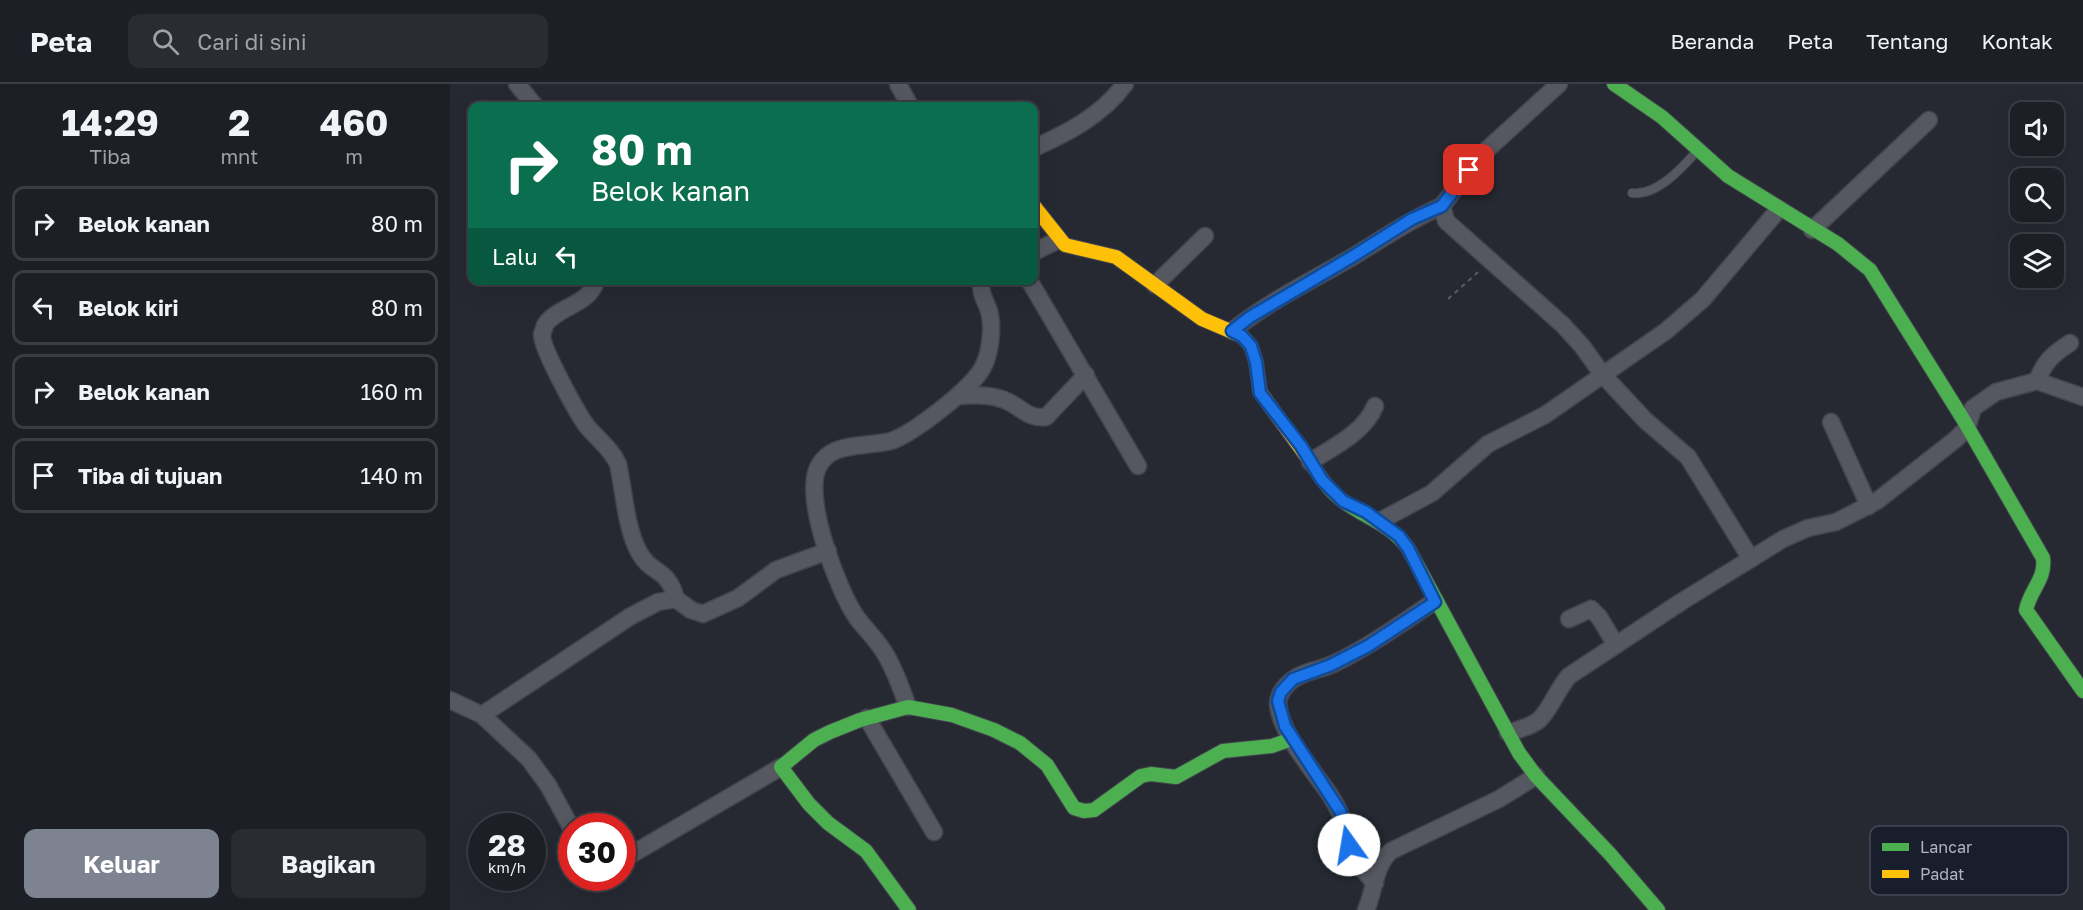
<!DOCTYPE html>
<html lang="id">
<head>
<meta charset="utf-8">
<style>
	:root { --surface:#1c1f26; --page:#292c32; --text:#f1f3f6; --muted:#a0a2a7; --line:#3a3d43; --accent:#7e8392 }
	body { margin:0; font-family:"Golos Text",sans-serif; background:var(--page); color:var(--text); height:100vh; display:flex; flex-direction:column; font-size:22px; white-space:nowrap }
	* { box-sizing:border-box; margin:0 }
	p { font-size:20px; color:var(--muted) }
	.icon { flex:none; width:33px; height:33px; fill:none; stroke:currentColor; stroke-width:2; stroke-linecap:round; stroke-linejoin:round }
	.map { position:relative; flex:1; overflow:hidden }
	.drawer { display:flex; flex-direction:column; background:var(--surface); width:450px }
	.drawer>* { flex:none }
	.hud { position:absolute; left:18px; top:18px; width:570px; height:183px; border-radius:12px; box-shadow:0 6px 24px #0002,0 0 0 2px var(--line); background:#0b6e4f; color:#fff; overflow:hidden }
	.buttons { position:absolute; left:1560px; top:18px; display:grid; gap:12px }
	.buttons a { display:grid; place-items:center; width:54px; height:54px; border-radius:12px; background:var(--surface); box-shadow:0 6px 24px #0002,0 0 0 2px var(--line); font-size:30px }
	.speed { position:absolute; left:18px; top:729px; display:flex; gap:12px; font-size:30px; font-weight:700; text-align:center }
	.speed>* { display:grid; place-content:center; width:78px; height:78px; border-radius:50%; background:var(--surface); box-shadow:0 6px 24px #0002,0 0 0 2px var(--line); line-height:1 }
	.speed small { font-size:15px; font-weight:400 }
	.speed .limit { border:9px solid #d22; background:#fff; color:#111 }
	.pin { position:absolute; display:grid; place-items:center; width:51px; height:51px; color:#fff; margin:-26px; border-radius:12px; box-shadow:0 3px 9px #0006 }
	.me { position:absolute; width:66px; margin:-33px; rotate:347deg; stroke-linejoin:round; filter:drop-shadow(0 0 4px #0008) }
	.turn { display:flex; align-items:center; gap:21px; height:126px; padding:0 24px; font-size:27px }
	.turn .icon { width:78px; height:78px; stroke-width:2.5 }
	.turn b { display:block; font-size:42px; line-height:51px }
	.then { display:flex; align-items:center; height:57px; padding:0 24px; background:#0003; gap:12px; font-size:22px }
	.eta { display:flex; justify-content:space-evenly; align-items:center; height:102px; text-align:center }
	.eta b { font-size:36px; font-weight:700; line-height:42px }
	.cta { display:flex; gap:12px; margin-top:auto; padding:12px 24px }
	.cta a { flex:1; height:69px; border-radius:12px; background:var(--accent); color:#fff; font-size:24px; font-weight:700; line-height:69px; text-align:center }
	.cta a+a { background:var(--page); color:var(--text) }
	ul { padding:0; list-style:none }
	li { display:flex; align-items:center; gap:18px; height:75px; margin:0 12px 9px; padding:0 12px; border:3px solid var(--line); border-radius:12px }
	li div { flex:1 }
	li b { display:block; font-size:22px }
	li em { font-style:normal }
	header { display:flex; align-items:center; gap:36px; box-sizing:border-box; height:84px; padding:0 30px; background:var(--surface); border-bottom:2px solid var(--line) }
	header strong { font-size:28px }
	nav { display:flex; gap:33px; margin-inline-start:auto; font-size:21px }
	.search { width:420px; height:54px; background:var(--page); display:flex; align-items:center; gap:15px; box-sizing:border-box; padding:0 21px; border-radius:12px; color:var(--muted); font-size:22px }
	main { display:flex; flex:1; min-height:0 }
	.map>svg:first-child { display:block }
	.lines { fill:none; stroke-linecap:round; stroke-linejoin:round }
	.lane-casing { stroke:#42444b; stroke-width:10 }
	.street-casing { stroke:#42444b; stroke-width:19 }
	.fast-casing { stroke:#43464f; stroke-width:16 }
	.slow-casing { stroke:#43464f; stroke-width:16 }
	.path { stroke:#585c65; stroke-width:2; stroke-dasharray:4.5 4.5; stroke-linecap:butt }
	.lane { stroke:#565861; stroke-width:8 }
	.street { stroke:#565861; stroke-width:16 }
	.fast { stroke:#4caf50; stroke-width:14 }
	.slow { stroke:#ffc107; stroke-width:14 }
	.route-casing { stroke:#114b97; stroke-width:15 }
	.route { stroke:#1a73e8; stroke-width:10 }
	.key { fill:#191e2d; stroke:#464b5b; stroke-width:1.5 }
	.key-label { font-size:16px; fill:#aeb3c5 }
</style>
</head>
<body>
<header>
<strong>Peta</strong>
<div class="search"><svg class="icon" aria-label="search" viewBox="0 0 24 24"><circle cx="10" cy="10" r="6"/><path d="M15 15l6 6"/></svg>Cari di sini</div>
<nav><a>Beranda</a><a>Peta</a><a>Tentang</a><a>Kontak</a></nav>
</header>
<main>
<section class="drawer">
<div class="eta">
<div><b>14:29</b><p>Tiba</p></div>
<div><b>2</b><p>mnt</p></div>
<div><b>460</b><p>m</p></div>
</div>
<ul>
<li><svg class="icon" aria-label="right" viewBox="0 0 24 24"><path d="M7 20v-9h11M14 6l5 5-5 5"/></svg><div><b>Belok kanan</b></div><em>80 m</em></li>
<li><svg class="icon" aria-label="left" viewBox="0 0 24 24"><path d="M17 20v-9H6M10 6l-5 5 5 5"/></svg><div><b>Belok kiri</b></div><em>80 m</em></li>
<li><svg class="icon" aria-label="right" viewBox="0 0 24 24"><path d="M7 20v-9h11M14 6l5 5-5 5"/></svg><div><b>Belok kanan</b></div><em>160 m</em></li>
<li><svg class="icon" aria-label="arrive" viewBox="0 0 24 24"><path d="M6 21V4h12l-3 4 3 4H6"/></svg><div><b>Tiba di tujuan</b></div><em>140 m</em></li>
</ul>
<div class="cta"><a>Keluar</a><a>Bagikan</a></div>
</section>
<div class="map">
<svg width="1633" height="826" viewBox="0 0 1633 826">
	<rect width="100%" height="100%" fill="#262932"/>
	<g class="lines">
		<defs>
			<path id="lane" d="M1182,109C1207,112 1232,84 1247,67"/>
			<g id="street">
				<path d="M67,0L85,22"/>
				<path d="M448,0L460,22"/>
				<path d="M1109,0L1030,72L992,122L996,137L1113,241L1132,262L1153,291L1195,336L1238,373L1301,475"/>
				<path d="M584,64C619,48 651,32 675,0"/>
				<path d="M1362,146L1479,36"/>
				<path d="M584,168L608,156"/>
				<path d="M146,196C141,221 107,222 95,241C95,242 92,250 92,250C91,264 127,328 136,341C147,355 161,364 168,380C174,407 176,445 189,468C201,491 218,483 226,515"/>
				<path d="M579,196L688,382"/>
				<path d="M705,201L755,152"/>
				<path d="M782,247C819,217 863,196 904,172C933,154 960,136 992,122"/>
				<path d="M1587,297C1594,278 1603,270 1620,259"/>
				<path d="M508,312C524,311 541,310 557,317C572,324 578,335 596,333L636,291"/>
				<path d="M1381,338L1419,422"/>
				<path d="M860,378C883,363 915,348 925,322"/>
				<path d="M930,437L982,409L1038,360L1095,331L1216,247L1253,215L1329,125"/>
				<path d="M1119,535L1141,525L1149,533L1166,561"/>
				<path d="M0,616L32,631L181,532L208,518L226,515L241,526L253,530L288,514L326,486L378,467"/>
				<path d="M458,623C452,606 446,589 437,573C429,558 417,547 407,534C388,507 350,408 370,380C378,367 391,364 405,362C417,360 429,360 441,357C464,349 516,308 530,288C540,274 543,247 540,231C538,219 527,208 533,196"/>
				<path d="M32,631L79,675L98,701L122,745"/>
				<path d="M417,634L484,748"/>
				<path d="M1058,649C1069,645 1081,643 1089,636C1100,626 1108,604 1119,592L1231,518L1333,455L1358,444L1386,438L1427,417L1506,355L1517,344L1523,324L1546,308L1587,297L1633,313"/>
				<path d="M172,776L331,683"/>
				<path d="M925,799C915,788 903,776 899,762C893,738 894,733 880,711C864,687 830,649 828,620C828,611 834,603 841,597C853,587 870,586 883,580C919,563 952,539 985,517"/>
				<path d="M916,826C925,806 924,782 941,767L1049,715L1086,692"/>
			</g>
			<g id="fast">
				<path d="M1164,0L1212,33L1278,92L1388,160L1420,186L1513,335L1593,474C1596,495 1580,506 1576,526L1633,607"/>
				<path d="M860,377C869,392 879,407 893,417C917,435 939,439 958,464L1069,669L1086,692L1160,770L1208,826"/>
				<path d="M459,826L416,767L378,739L359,720L331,683L364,656L380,648L410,636L458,623L502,631L544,646L570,659L597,681L624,724L634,727L644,726L691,692L701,690L726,693L773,667L822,662L842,655"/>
			</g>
			<path id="slow" d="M584,122L615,161L666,173L752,235L792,252L801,262L806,278L810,308L860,377"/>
		</defs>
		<use href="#lane" class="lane-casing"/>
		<use href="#street" class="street-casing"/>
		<use href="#fast" class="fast-casing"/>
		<use href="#slow" class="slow-casing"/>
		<path class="path" d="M998,215L1028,188"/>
		<use href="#lane" class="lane"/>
		<use href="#street" class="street"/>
		<use href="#fast" class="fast"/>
		<use href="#slow" class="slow"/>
	</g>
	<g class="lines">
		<defs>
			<path id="route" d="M899,761L897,747L890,727L835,642L828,617L831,608L843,595L881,581L918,562L985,518L958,464L949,452L916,428L893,417L872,396L851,362L810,309L806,278L801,262L792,252L782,247L800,233L905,171L962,135L992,122L1019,86"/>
		</defs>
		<use href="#route" class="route-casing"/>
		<use href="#route" class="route"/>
	</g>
	<rect x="1420" y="742" width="198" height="69" rx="9" class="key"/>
	<rect x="1432" y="759" width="27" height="8" fill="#4caf50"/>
	<rect x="1432" y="786" width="27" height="8" fill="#ffc107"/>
	<g class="key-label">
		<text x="1470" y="769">Lancar</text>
		<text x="1470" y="796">Padat</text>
	</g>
</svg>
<div class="buttons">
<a><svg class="icon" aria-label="sound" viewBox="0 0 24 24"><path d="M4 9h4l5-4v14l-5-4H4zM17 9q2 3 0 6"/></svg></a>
<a><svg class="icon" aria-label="search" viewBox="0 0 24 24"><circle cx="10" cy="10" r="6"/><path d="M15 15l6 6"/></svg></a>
<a><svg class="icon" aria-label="layers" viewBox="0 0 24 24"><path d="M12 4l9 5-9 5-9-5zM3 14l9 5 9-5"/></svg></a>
</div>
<div class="speed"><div>28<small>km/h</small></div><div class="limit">30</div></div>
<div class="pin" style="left:1019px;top:86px;background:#d93025"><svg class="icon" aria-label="arrive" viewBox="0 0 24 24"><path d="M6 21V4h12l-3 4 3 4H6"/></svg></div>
<svg class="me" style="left:899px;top:761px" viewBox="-20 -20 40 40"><circle r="19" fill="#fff"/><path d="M0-13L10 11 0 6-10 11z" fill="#1a73e8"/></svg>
<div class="hud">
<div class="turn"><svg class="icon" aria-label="right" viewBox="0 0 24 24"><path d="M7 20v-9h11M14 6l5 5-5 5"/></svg><div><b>80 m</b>Belok kanan</div></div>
<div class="then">Lalu<svg class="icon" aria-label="left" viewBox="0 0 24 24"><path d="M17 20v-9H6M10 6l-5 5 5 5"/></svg></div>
</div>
</div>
</main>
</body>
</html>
